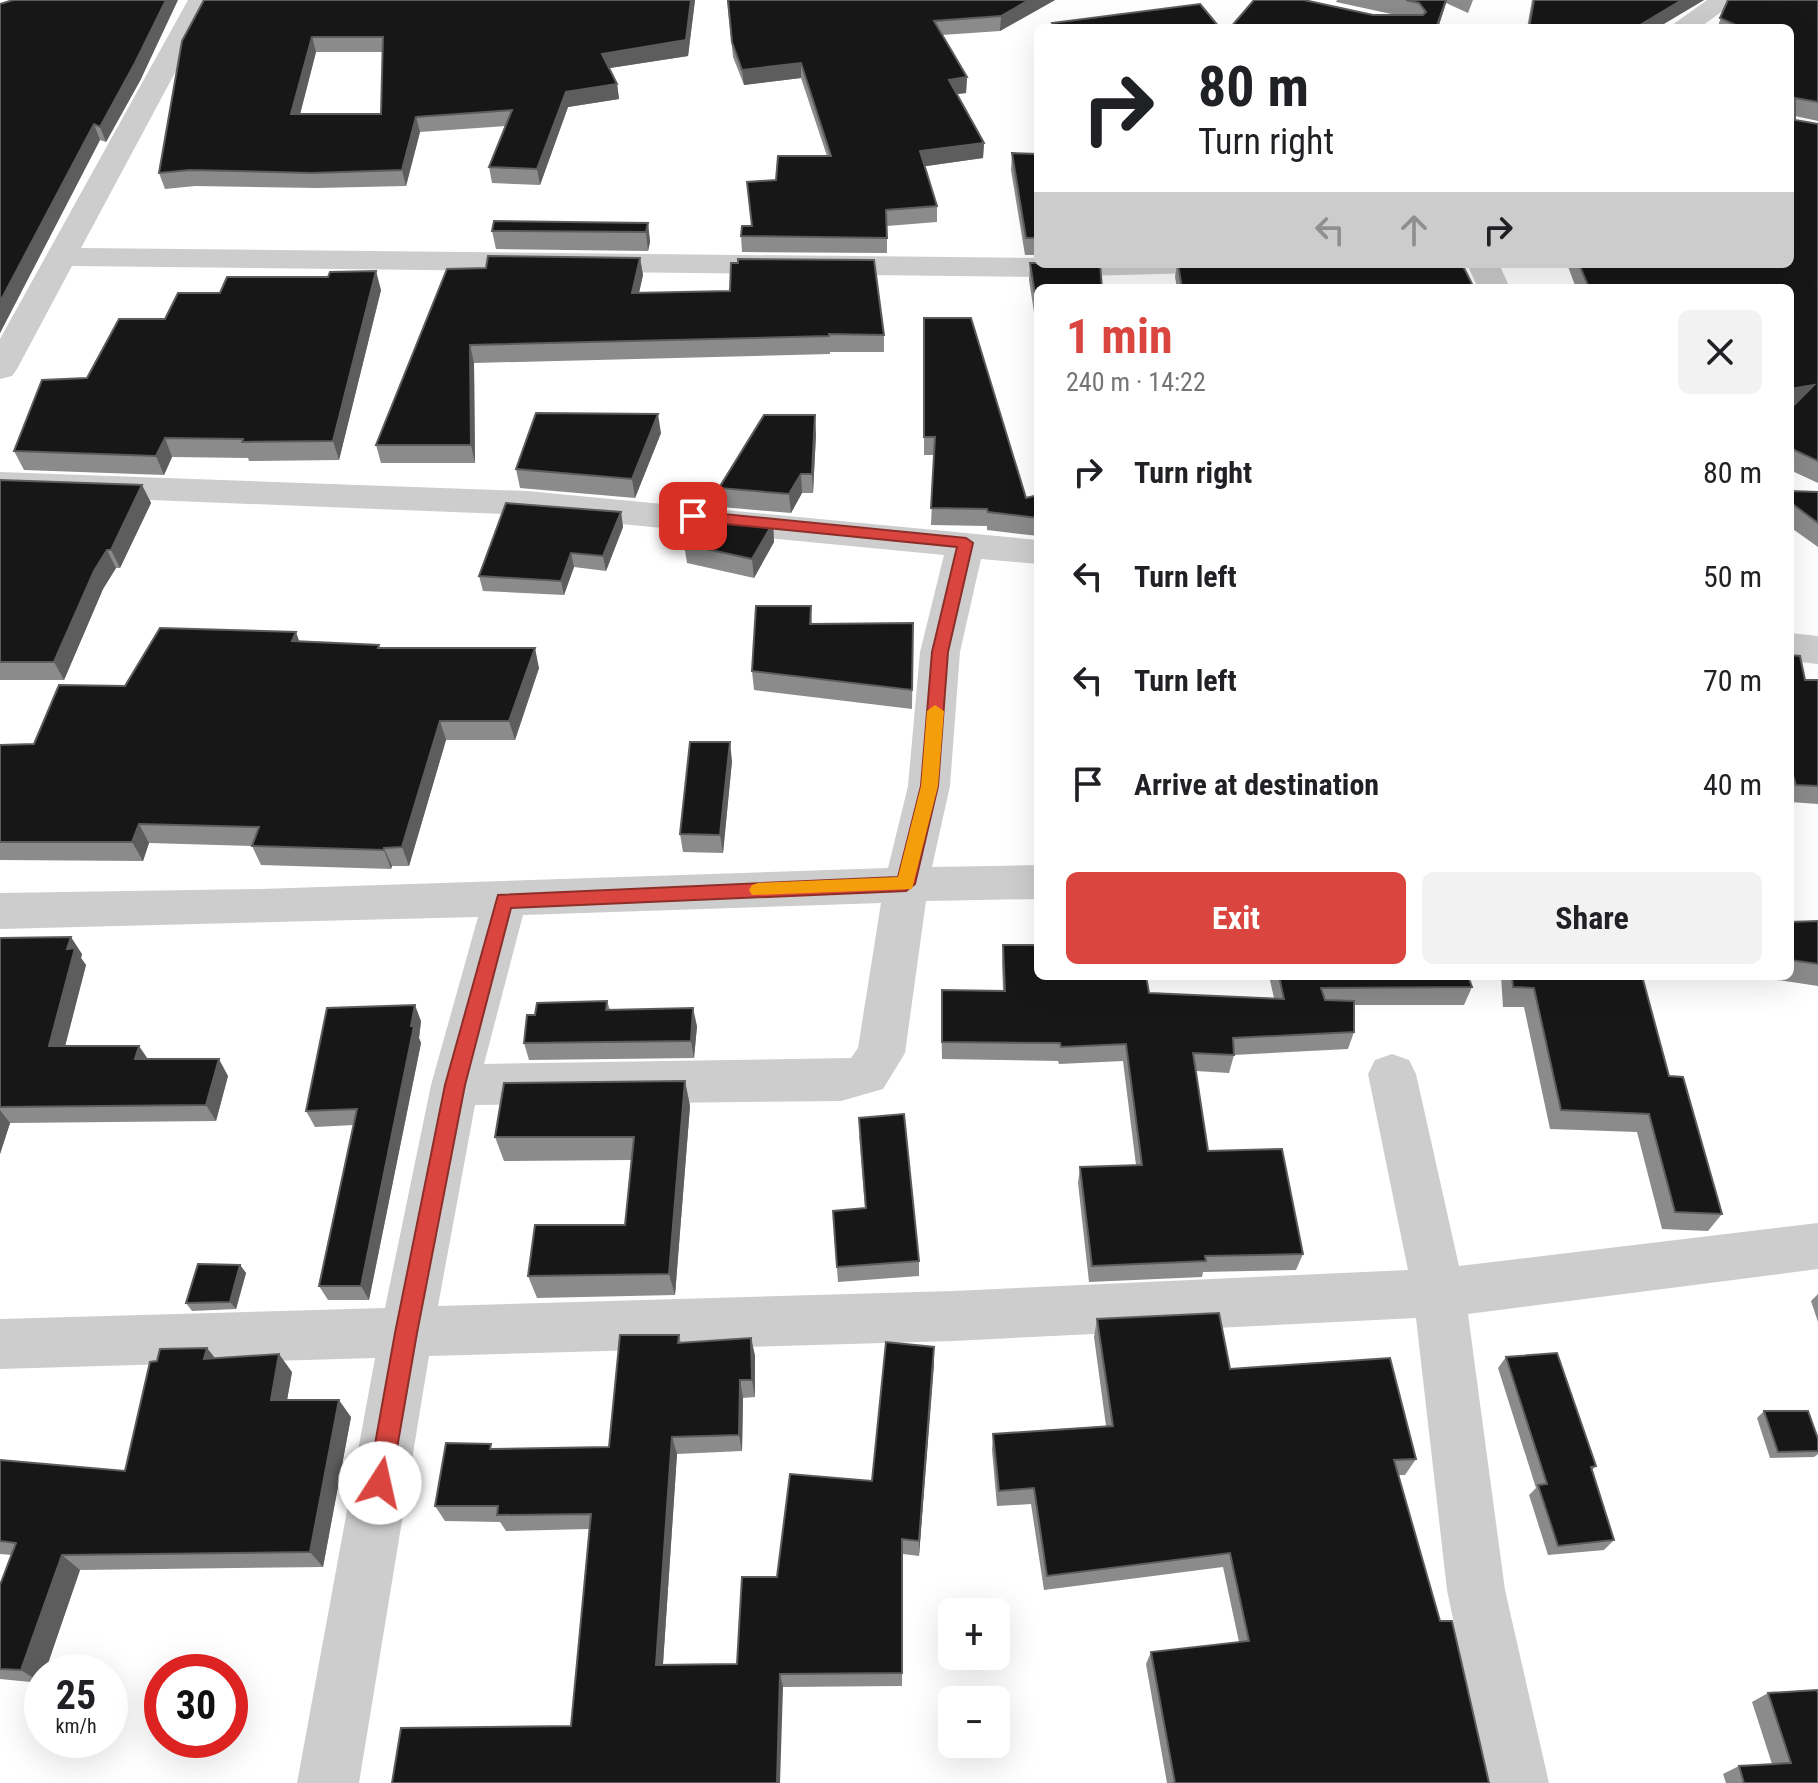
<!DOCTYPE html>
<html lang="en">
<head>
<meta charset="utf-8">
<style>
	:root { --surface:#fff; --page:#f2f2f2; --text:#202124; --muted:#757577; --accent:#da463f }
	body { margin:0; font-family:"Roboto Condensed",sans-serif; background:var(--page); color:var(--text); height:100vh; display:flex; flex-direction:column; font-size:30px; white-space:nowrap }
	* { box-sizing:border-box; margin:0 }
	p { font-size:26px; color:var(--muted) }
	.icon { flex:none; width:44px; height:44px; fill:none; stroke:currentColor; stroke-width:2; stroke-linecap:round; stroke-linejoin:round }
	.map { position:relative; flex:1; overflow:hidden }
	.panel { position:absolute; left:1034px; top:284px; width:760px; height:696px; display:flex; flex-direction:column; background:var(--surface); border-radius:12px; box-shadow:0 8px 32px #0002 }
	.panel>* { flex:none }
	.banner { position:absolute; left:1034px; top:24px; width:760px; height:244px; border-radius:12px; box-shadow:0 8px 32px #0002; background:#fff; color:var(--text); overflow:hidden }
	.controls { position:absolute; left:938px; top:1598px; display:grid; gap:16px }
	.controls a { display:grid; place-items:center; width:72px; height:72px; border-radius:12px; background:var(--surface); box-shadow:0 8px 32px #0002; font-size:40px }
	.speed { position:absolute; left:24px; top:1654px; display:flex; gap:16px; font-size:40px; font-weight:700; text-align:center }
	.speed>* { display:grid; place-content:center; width:104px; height:104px; border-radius:50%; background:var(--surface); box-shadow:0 8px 32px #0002; line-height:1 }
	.speed small { font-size:20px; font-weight:400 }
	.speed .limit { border:12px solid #d22; background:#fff; color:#111 }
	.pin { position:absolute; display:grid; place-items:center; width:68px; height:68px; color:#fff; margin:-34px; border-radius:16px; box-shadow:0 4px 12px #0006 }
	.me { position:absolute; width:88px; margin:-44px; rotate:10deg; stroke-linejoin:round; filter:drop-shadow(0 0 6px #0008) }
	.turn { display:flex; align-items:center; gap:28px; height:168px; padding:0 32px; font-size:36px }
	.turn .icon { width:104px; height:104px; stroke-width:2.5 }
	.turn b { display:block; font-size:56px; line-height:68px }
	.lanes { display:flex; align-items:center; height:76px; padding:0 32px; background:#0003; justify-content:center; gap:40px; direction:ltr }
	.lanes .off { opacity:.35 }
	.round { display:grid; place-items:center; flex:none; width:84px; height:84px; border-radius:12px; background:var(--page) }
	.overview { display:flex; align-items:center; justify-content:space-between; height:136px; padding:0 32px }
	h1 { font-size:48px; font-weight:700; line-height:60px; color:var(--accent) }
	.cta { display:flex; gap:16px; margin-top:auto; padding:16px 32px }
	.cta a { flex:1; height:92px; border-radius:12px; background:var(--accent); color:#fff; font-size:32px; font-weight:700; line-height:92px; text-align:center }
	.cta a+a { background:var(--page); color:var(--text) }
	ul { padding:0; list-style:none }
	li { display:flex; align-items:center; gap:24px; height:104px; padding:0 32px }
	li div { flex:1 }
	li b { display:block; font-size:30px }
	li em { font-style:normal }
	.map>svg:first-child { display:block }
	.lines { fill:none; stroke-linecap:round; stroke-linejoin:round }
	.minor { fill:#cdcdcd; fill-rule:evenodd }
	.wall { fill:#8b8b8b; fill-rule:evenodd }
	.shaded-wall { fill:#5d5d5d }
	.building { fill:#171717; stroke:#5d5d5d; stroke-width:2; fill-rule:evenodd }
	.route { fill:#da463f; stroke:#8e2e29; stroke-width:2 }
	.slow { fill:#f59e0b }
</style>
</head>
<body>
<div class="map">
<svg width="1818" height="1783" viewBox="0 0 1818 1783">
	<rect width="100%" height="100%" fill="#fff"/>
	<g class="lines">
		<g class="minor">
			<path d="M188,0H214L81,248L1038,258V264H1212L1207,271L1196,273L1046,277L72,266L17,369L12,376L0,379V339Z"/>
			<path d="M1707,0H1738L1699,28H1668Z"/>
			<path d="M1467,264H1499L1510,288H1478Z"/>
			<path d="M0,472L527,491L1038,540V564L981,559L960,652L950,786L932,867L1038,865V899L926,901L905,1053L883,1089L841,1101L475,1105L438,1306L953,1291L1408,1270L1368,1074L1375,1060L1392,1054L1409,1060L1416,1074L1459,1266L1818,1223V1269L1468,1314L1505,1590L1549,1783H1487L1447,1590L1416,1318L953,1341L429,1356L359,1783H297L375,1358L0,1369V1319L385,1308L431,1085L478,917L0,929V893L260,889L888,868L908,786L920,652L944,555L527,515L0,494ZM881,903L858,1048L851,1058L484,1064L523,915Z"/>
			<path d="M1790,633L1818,636V664L1790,661Z"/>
		</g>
	</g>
	<g class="wall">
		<path d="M204,0H695L688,56L609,68L617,84L619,99L568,107L540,185L492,183L489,167L506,126L420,132L406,186L317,188L195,186L165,189L159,173ZM316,52H383L381,114H300Z"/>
		<path d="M727,0H1055L1000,31L942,35L967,77L966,93L957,94L984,143L983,158L925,166L937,206V222L887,226V253L742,252L741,236L827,156L801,78L744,85L733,57Z"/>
		<path d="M1337,0H1473L1468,13L1446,3L1438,28H1230L1373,15H1396L1336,2Z"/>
		<path d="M1532,0H1704L1657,28H1527Z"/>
		<path d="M1728,0H1818V121L1795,116V120L1818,124V483L1790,470V409L1795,404L1790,405V288H1576L1567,264H1790V28H1717Z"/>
		<path d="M0,4L141,79L106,142L100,140L0,333Z"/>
		<path d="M1012,153L1038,154V255H1025L1011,170Z"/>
		<path d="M648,223L650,242L648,251L496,249L492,231Z"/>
		<path d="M640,258L643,275L639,293L884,335V352H830V354L474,363L475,463H381L376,445L486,268Z"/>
		<path d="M1030,263L1038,288V338L1029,280Z"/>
		<path d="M1177,264H1462L1474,288H1177L1175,277Z"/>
		<path d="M381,290L339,460L249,461L248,458L172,457L164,475L24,470L14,451L87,378L165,319L220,293Z"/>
		<path d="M924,318L1026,498L1038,495V536L987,530V526L931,525L934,455H924Z"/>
		<path d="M661,433L635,498L520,488L516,469Z"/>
		<path d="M816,434L813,493H802L791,513L721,507L719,488Z"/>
		<path d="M0,480L142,485L151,503L120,568H116L103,589L64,680H0Z"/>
		<path d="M1790,491L1818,492V547L1790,527Z"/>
		<path d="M621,512L623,527L606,571L574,567L564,595L483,591L479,576Z"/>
		<path d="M773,523L774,542L754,578L687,563L684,544Z"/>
		<path d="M811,606L812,624L913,623L912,709L754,690L752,671Z"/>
		<path d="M299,641L380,648L539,668L515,740H446L409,866H392L391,869L261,865L252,846L149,843L143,861L0,860V745L34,744L125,686Z"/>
		<path d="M1790,655L1805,680H1818V804L1790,802Z"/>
		<path d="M732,761L723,853L683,852L680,834Z"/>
		<path d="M1818,921V986L1750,976H1790V922Z"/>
		<path d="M0,938L82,954L81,958L86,965L65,1046L148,1059L228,1076L216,1121L10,1123L0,1154Z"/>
		<path d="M1003,945L1149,993L1274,998L1269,976H1468L1472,987L1464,1005H1354V1032L1348,1049L1234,1055L1229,1073L1196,1071L1208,1151L1303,1254L1296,1270L1203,1272L1202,1277L1089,1282L1078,1183L1080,1167L1136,1165L1123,1061L1059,1064L1058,1061L942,1059L941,1008L1003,991L1002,963Z"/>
		<path d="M1501,976H1642L1669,1076L1722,1214L1708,1231L1662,1229L1637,1132L1550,1129L1524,1007H1503Z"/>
		<path d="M607,1001L610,1010L697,1026L694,1058L529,1060L524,1043L535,1015Z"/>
		<path d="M421,1021L419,1038L421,1043L369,1300H328L319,1286L354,1125L315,1127L306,1111Z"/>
		<path d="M685,1081L690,1106L675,1295L537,1298L528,1276L625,1225L631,1160L504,1161L495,1137Z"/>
		<path d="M859,1134L919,1261V1276L838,1282L833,1211L865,1208Z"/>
		<path d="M240,1265L246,1273L236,1309L192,1311L186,1303Z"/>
		<path d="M1818,1294V1322L1811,1301Z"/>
		<path d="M1097,1319L1230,1369L1416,1459L1405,1475H1398L1440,1621L1489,1783H1167L1146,1664L1151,1652L1239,1642L1223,1567L1044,1590L1031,1504L997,1506L992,1450L993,1434L1106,1426L1094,1337Z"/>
		<path d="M679,1335L681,1343L751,1338L755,1356V1397L743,1398L742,1451L677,1454L663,1665L737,1664L777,1577L872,1481L934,1347L919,1556L903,1554L902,1686L783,1687L571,1726L589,1529L506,1531L500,1522L445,1521L435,1506L493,1449L609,1447Z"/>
		<path d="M207,1348L215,1358L292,1372L287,1400L351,1417L323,1567L80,1570L45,1672H42L41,1683L0,1679V1585L12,1555L0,1554V1460L125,1471L157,1361Z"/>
		<path d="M1506,1357L1596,1466L1592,1470L1614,1540L1604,1550L1548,1555L1529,1495L1536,1488L1498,1368Z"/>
		<path d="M1764,1411L1818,1439V1454L1814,1457L1770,1458L1757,1418Z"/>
		<path d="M1768,1693L1818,1783H1726L1723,1774L1739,1766L1772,1764L1752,1702Z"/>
	</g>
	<g class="shaded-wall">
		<path d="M166,0H178L141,79L106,142L100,127Z"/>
		<path d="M691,0H695L688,56L604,69L602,54Z"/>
		<path d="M1029,0H1055L1000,31L1001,16Z"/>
		<path d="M1446,0H1447L1438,28H1436Z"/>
		<path d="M1682,0H1704L1657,28H1635Z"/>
		<path d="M312,37L316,52L296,130L291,114Z"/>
		<path d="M801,63V78L744,85L742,70Z"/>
		<path d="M967,77L966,93L949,95V80Z"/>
		<path d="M617,84L619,99L568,107L540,185L537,169L566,92Z"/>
		<path d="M416,117L420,132L406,186L402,170Z"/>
		<path d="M94,124L100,140L0,333V302Z"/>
		<path d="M984,143L983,158L920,167V151Z"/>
		<path d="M648,223L650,242L648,251L646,232Z"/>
		<path d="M640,258L643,275L635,310L632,293Z"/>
		<path d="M376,271L381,290L339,460L333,441Z"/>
		<path d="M470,345L474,363L475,463L471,445Z"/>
		<path d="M1814,385L1806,403L1790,405V389Z"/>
		<path d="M658,414L661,433L635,498L632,479Z"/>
		<path d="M815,415L816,434L813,493L812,474Z"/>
		<path d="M165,438L172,457L164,475L156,456Z"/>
		<path d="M801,474L802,493L791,513L789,494Z"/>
		<path d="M142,485L151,503L120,568L111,550Z"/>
		<path d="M621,512L623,527L606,571L603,556Z"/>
		<path d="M773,523L774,542L754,578L752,559Z"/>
		<path d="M107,550L116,568L103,589L64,680L54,662L94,571Z"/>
		<path d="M571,553L574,567L564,595L561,581Z"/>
		<path d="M296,632L303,652L292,641Z"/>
		<path d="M535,648L539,668L515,740L509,721Z"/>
		<path d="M440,721L446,740L409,866L402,847Z"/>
		<path d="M730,742L732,761L723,853L720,835Z"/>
		<path d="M139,824L149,843L143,861L132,842Z"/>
		<path d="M384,848L392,866L391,869L384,850Z"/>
		<path d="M71,937L82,954L81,958L86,965L61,1062L49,1046L67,949Z"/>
		<path d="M415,1005L421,1021L419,1038L421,1043L369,1300L361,1286Z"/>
		<path d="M693,1008L697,1026L694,1058L691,1041Z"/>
		<path d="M139,1046L150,1062L135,1059Z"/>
		<path d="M219,1059L228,1076L216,1121L206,1105Z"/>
		<path d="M685,1081L690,1106L675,1295L669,1274Z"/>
		<path d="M0,1110L10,1123L0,1154Z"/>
		<path d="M240,1265L246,1273L236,1309L230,1302Z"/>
		<path d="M751,1338L755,1356V1397L752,1380Z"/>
		<path d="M934,1347V1365L919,1556V1541Z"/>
		<path d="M207,1348L221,1366L204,1359Z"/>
		<path d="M279,1354L292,1372L284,1417L271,1400Z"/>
		<path d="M740,1380L743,1398L742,1451L739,1435Z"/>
		<path d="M339,1400L351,1417L323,1567L310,1552Z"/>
		<path d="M672,1437L677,1454L662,1678L656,1665Z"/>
		<path d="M62,1555L80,1570L45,1672H42L41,1683L21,1670Z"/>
		<path d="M780,1674L783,1687L780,1783H777Z"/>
	</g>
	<g class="building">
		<path d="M13,0H166L135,63L100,127L94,124L0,302V4Z"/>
		<path d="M204,0H691L686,40L602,54L617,84L566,92L537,169L489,167L512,110L416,117L402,170L312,173L190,170L159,173L182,41ZM312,37H383L381,114H291Z"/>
		<path d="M728,0H1029L1001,16L934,21L967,77L949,80L984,143L920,151L937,206L886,210L887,238L741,236L742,226H752L747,182L776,180L778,156H831L801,63L742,70L732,42Z"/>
		<path d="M1254,0H1304L1373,15H1423L1426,12L1419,3L1406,0H1446L1436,28H1230Z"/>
		<path d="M1534,0H1682L1635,28H1529Z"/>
		<path d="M1728,0H1818V102L1795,98V120L1818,124V461L1790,448V409L1814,385L1790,389V288H1589L1579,264H1790V28H1742L1720,18Z"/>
		<path d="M1200,4L1220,28H1055L1052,23Z"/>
		<path d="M1012,153L1038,154V238H1026Z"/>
		<path d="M494,221L648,223L646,232L492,231Z"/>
		<path d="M488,256L640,258L632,293L730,291L731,263H738V259L874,260L884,335L829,334V336L470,345L471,445H376L447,269L486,268Z"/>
		<path d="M1030,263H1038V264H1100L1102,288H1038V313Z"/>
		<path d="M1178,264H1462L1474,288H1182Z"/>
		<path d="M376,271L333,441L242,442L243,439L165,438L156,456L14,451L42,380L87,378L119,319H165L178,293H220L227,277H328L330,272Z"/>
		<path d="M924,318H971L1026,498L1038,495V518L988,512L987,509L931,508L935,437H924Z"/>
		<path d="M536,413L658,414L632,479L516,469Z"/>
		<path d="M764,415H815L812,474H801L789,494L719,488Z"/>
		<path d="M0,480L142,485L111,550H107L94,571L54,662H0Z"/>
		<path d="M1790,491L1818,492V523L1790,502Z"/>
		<path d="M506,503L621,512L603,556L571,553L561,581L479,576Z"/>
		<path d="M701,516L773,523L752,559L684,544Z"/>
		<path d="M756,606H811L810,624L913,623L912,690L752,671Z"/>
		<path d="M160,628L296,632L292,641L379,645L378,648H535L509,721H440L402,847L384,848V850L252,846L259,827L139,824L132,842H0V745L34,744L59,685L125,686Z"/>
		<path d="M1790,655L1800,656L1805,680H1818V786L1796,785L1790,766Z"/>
		<path d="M690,742H730L720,835L680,834Z"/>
		<path d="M1818,921V964L1790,960V922Z"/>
		<path d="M71,937L67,949L75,948L49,1046H139L135,1059H219L206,1105L0,1107V938Z"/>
		<path d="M1003,945H1038V976H1146L1149,993L1284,999L1279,976H1468L1472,987L1321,988L1325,1000L1354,1001V1032L1233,1038L1234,1055L1193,1053L1208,1151L1282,1149L1303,1254L1205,1256L1206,1261L1092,1266L1080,1167L1142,1165L1126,1044L1061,1047L1060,1043L942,1042V990L1005,991Z"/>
		<path d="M1512,976H1642L1669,1076L1683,1077L1722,1214L1675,1212L1649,1114L1561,1110L1534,988L1513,987Z"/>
		<path d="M607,1001L606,1010L693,1008L691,1041L524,1043L527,1015H535L537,1003Z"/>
		<path d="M415,1005L411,1026H414L361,1286H319L357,1109L306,1111L327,1008Z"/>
		<path d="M685,1081L669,1274L528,1276L535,1225H625L634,1137H495L504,1083Z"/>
		<path d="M904,1114L919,1261L837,1267L833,1211L866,1208L859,1118Z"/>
		<path d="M198,1264L240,1265L230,1302L186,1303Z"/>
		<path d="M1219,1313L1230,1369L1390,1358L1416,1459L1394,1460L1440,1621H1452L1489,1783H1175L1151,1652L1249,1641L1230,1553L1047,1576L1034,1488L999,1491L993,1434L1113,1426L1097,1319Z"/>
		<path d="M620,1335H679L678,1343L751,1338L752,1380H740L739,1435L672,1437L656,1665L737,1664L742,1577H777L790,1474L872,1481L886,1342L934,1347L919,1541L902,1539V1673L780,1674L777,1783H392L401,1728L571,1726L591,1514L497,1515L498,1506H435L446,1443L491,1444L490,1449L609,1447Z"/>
		<path d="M207,1348L204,1359L279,1354L271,1400H339L310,1552L62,1555L21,1670L0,1669V1585L16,1543L0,1541V1460L125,1471L150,1362L157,1361L160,1349Z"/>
		<path d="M1557,1353L1596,1466L1591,1467L1614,1540L1558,1546L1538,1485L1547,1484L1506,1357Z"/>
		<path d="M1764,1411H1808L1818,1439V1451L1778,1452Z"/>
		<path d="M1817,1690L1818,1694V1783H1744L1739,1766L1791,1763L1768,1693Z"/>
	</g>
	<path class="route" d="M693,511L966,538L973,543L948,652L938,786L915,884L906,891L511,908L465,1085L417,1333L391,1483L388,1492L380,1495L371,1492L368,1483L395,1333L445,1085L498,895L898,877L921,786L932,652L957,547L687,520V513Z"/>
	<path class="slow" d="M935,705L944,711L938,786L912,889L752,895L749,890L752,885L758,883L898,877L921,786L927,711Z"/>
</svg>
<div class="controls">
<a>+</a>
<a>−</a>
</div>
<div class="speed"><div>25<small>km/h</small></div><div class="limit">30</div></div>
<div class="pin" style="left:693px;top:516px;background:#d93025"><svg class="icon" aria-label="arrive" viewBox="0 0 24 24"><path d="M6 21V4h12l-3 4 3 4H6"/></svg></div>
<svg class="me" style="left:380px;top:1483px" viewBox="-20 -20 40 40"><circle r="19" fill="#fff"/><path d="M0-13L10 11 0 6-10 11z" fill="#da463f"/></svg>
<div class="banner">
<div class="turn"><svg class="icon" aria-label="right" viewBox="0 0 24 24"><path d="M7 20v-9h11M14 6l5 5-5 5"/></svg><div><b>80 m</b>Turn right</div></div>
<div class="lanes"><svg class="icon off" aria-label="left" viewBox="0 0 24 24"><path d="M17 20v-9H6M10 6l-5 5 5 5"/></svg><svg class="icon off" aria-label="ahead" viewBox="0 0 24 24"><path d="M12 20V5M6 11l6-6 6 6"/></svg><svg class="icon" aria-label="right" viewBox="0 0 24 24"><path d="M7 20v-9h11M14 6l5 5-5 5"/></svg></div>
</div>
<section class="panel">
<div class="overview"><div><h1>1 min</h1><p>240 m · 14:22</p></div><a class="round"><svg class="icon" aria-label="close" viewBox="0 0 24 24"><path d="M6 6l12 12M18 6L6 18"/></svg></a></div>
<ul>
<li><svg class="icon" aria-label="right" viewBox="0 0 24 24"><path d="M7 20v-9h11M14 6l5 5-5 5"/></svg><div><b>Turn right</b></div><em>80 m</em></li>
<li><svg class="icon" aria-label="left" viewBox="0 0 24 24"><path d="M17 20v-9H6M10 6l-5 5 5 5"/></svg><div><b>Turn left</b></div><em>50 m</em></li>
<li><svg class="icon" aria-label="left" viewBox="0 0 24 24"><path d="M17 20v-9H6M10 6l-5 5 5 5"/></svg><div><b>Turn left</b></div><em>70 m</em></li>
<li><svg class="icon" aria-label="arrive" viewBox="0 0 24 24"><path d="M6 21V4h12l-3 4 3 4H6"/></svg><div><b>Arrive at destination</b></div><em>40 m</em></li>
</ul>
<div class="cta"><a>Exit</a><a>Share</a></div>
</section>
</div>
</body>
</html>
